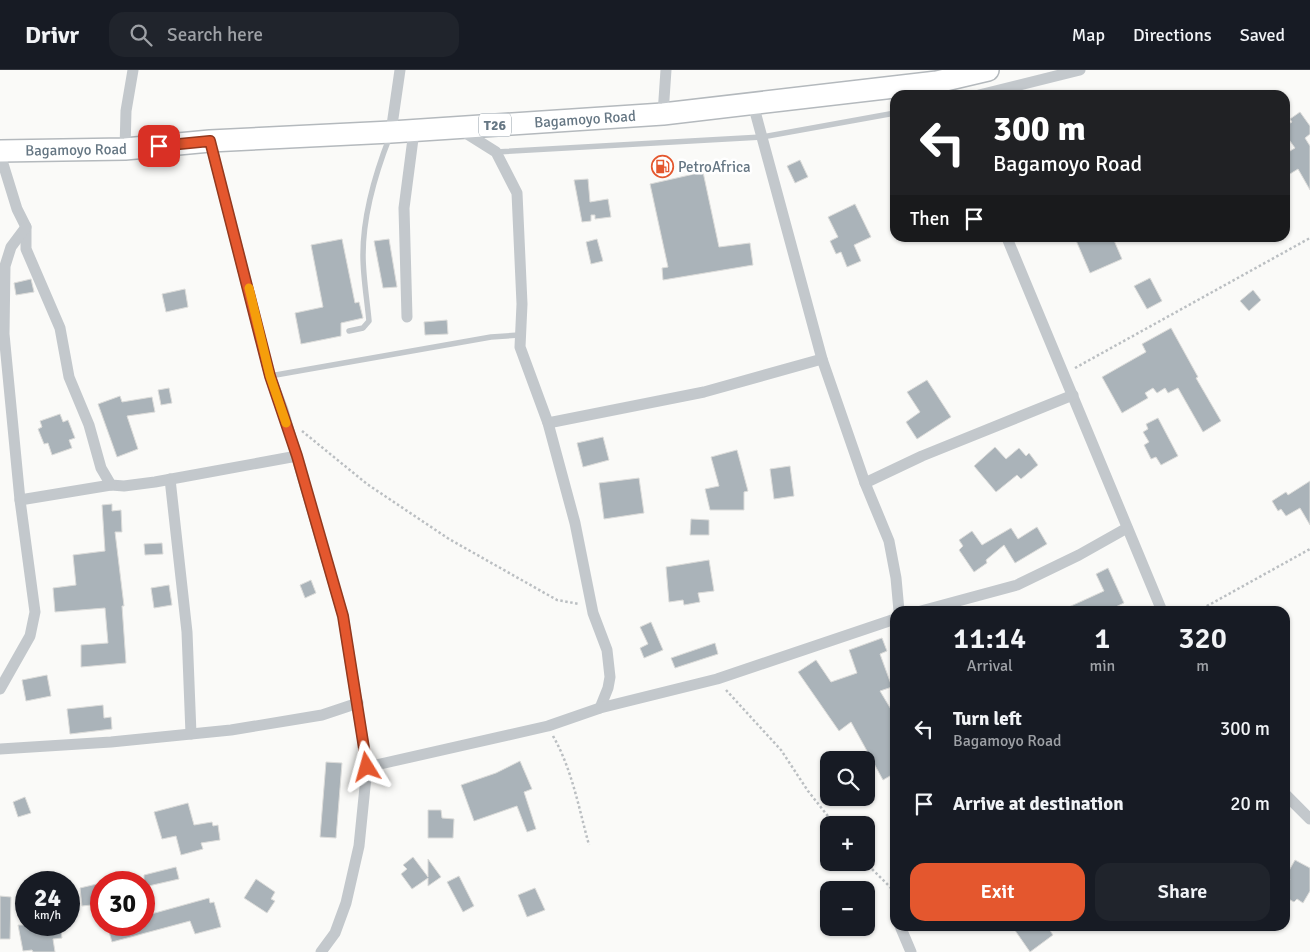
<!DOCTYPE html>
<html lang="en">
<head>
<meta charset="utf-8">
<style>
	:root { --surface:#171b24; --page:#20242c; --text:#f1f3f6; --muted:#9ea1a6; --line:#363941; --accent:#e4572e }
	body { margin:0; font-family:Signika,sans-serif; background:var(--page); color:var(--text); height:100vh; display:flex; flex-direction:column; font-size:19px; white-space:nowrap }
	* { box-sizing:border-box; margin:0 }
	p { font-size:16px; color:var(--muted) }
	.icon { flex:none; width:28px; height:28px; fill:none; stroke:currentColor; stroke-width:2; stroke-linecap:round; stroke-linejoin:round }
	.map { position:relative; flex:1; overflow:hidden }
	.sheet { position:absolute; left:890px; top:536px; width:400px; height:325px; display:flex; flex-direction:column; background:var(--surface); border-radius:15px; box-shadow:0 1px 4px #0004 }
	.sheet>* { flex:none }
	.banner { position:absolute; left:890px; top:20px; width:400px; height:152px; border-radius:15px; box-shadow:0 1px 4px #0004; background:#202124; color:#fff; overflow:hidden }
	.controls { position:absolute; left:820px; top:681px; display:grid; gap:10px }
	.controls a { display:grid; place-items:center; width:55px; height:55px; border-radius:10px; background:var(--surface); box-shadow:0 1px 4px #0004; font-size:25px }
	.speed { position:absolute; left:15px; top:801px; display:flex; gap:10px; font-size:25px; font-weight:700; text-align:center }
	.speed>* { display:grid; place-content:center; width:65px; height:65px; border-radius:50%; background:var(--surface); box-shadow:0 1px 4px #0004; line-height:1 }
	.speed small { font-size:12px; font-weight:400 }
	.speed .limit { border:8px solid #d22; background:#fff; color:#111 }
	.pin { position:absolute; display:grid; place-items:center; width:42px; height:42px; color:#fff; margin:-21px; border-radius:10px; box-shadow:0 2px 8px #0006 }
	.me { position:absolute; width:55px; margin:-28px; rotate:352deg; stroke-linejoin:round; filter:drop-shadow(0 0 4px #0008) }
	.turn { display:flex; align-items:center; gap:18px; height:105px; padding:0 20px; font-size:22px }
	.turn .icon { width:65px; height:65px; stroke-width:2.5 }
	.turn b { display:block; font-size:35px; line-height:42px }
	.then { display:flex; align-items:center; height:48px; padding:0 20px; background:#0003; gap:10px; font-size:19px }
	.eta { display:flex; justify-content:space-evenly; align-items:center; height:85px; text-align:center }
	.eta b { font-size:30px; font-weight:600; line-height:35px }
	.button { display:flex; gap:10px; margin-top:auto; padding:10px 20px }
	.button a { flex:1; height:58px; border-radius:15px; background:var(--accent); color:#fff; font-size:20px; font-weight:600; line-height:58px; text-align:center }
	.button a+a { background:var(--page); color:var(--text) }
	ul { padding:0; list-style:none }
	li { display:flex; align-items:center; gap:15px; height:75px; padding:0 20px }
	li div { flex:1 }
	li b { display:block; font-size:19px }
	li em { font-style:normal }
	header { display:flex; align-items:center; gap:30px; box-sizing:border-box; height:70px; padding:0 25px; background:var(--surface); border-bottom:1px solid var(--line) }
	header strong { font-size:24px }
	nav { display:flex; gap:28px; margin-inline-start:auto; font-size:18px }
	.search { width:350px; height:45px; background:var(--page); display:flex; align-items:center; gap:12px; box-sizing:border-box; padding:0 18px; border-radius:15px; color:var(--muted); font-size:19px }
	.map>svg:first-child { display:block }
	.building { fill:#aab3b9; stroke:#dcdcda }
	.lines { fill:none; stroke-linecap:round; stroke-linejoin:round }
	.highway-casing { stroke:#b4b9bd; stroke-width:24 }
	.path { stroke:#bbbfc2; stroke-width:2.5; stroke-dasharray:2.5 2.5; stroke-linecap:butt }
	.lane { stroke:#c3c8cc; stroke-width:5.5 }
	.street { stroke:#c3c8cc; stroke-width:11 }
	.highway { stroke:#fff; stroke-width:21 }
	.route-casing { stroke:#94391e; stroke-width:12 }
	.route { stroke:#e4572e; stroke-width:9 }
	.slow { stroke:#f59e0b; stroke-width:9 }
	.labels { text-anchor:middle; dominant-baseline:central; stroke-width:5; stroke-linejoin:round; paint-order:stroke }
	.shield { fill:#fff; stroke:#939fa8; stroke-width:1 }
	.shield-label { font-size:14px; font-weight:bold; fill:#657683 }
	.street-label { font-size:15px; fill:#657683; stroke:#fff }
	.poi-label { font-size:15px; fill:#657683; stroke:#fff; text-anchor:start }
</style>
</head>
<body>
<header>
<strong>Drivr</strong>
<div class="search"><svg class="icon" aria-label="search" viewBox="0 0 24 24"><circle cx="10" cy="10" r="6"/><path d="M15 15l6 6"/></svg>Search here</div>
<nav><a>Map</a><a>Directions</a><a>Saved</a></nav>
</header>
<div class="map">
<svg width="1310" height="882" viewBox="0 0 1310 882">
	<rect width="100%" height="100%" fill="#fafaf8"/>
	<g class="building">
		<path d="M1300,42L1310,56V64L1305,68L1310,76V120L1298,99L1285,107V84L1295,78L1285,64V56L1292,52L1290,49Z"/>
		<path d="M800,90L808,107L795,113L787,96Z"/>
		<path d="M703,102L719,177L750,173L753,195L663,210L662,198L668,197L650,114Z"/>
		<path d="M588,109L590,132L608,129L611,147L595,149V145H591V151L582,152L574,110Z"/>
		<path d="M855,134L871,167L854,175L861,191L847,197L841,182L836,184L830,171L838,167L828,147Z"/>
		<path d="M1075,168H1113L1122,189L1090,203Z"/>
		<path d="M342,169L355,233L359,232L363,248L341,253V266L301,274L295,243L323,237L311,175Z"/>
		<path d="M389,169L397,217L383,218L374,171Z"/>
		<path d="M597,169L603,191L591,194L586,172Z"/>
		<path d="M1150,208L1162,231L1147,239L1134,216Z"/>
		<path d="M31,209L34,222L16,225L14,213Z"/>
		<path d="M185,219L188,237L166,242L162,224Z"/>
		<path d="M1253,220L1261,230L1249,241L1240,231Z"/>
		<path d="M447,250L448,264L425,265L424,252Z"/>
		<path d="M1171,258L1198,307L1196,308L1221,351L1203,362L1178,318L1168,323L1165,318L1157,323L1153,318L1145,323L1148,328L1122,343L1102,307L1146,282L1142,274Z"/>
		<path d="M927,310L951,347L917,369L906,352L920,342L907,322Z"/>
		<path d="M169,318L172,333L161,335L158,320Z"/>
		<path d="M120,326L122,332L152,327L155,342L127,346L138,379L117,387L98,334Z"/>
		<path d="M60,344L63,352L68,350L75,368L69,370L72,378L52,385L48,373L44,374L38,359L42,357L40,351Z"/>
		<path d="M1158,348L1178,386L1161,395L1156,387L1151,389L1144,375L1149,372L1143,362L1148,359L1146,354Z"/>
		<path d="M603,367L609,390L583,397L577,373Z"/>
		<path d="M995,377L1006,389L1019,378L1026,386L1029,383L1038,395L1021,409L1017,405L996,422L974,396Z"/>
		<path d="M737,380L748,421L744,422V440H710L705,419L719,416L711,387Z"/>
		<path d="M790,396L794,426L774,429L770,399Z"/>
		<path d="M639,408L644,443L604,449L599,413Z"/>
		<path d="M1310,411V455L1300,438L1286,446L1281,439L1278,441L1272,431L1286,422L1288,425Z"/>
		<path d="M112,434V441L121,440L122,462H115L124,536H122L126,593L81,597V575L108,573L105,538L55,542L53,518L76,515L73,485L105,481L102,435Z"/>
		<path d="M691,449L709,450V465H690Z"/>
		<path d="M1037,457L1047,474L1015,493L1004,475L986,490L987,493L974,502L959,480L963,476L959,470L972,461L982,475L1011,458L1018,469Z"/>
		<path d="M162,473L163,484L145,485L144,474Z"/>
		<path d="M709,490L714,521L698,523L700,532L684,535L683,530L669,532L666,497Z"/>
		<path d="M1108,498L1124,533L1107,541H1060L1104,521L1096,504Z"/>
		<path d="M311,510L316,523L305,528L300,515Z"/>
		<path d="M169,515L172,535L154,538L151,518Z"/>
		<path d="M651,552L663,580L644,588L640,578L648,574L640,557Z"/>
		<path d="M882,568L887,581L880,584L892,617L880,621L895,646V703L883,710L851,652L839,661L798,602L816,590L831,612L857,603L849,580Z"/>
		<path d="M715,573L718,584L675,598L671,588Z"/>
		<path d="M47,605L51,626L26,631L22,610Z"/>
		<path d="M103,635L104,648L111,647L112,659L70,664L67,639Z"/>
		<path d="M520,691L532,719L524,722L536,759L527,762L517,736L474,751L461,715L496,703Z"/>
		<path d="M326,692L342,693L336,768L320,767Z"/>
		<path d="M25,727L31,743L18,747L13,732Z"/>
		<path d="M188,733L194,755L212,752L213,756L218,755L220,770L201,773L203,779L181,785L176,766L162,769L154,742Z"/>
		<path d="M428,740H441L442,748L454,749L453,768H428Z"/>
		<path d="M413,787L428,807V789L441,807L428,816V808L412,819L401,804L407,799L403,795Z"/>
		<path d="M1295,790L1310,798V821L1303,833L1297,829L1294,832L1285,827V818L1290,809L1286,806Z"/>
		<path d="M176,797L179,809L144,817V805Z"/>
		<path d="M459,806L474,836L463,842L447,812Z"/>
		<path d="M256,809L275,822L271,829L275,831L267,843L244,828Z"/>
		<path d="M101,813V834L82,836L80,818Z"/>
		<path d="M535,818L545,840L527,847L518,825Z"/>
		<path d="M0,826L11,827L10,869H0Z"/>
		<path d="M209,828L210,833L214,832L221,857L195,864L190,851L112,872L107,855H144V846Z"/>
		<path d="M18,855H60L62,868L53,869L55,882H33L32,880L23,881Z"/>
		<path d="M1012,856H1047L1053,865L1030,882Z"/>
	</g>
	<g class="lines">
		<defs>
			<g id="highway">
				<path id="s1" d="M0,81L125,79L210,71L391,62L663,44L937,12L988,0"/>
			</g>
		</defs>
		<use href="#highway" class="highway-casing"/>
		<g class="path">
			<path d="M1075,298L1310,168"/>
			<path d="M302,361L367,414L449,469L557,530L579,534"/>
			<path d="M1198,541L1310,479"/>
			<path d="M726,620L781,680L808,721L835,755"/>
			<path d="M553,666C572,699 579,739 589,775"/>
			<path d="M865,792L895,822"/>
		</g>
		<g class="lane">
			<path d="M496,82L762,67L895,43"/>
			<path d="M349,261L363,258L369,251C367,229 363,207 363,185C363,144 375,104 390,66"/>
			<path d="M270,306L491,267L519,265"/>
		</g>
		<g class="street">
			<path d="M979,25L1080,0"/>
			<path d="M753,34L822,289L865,413L889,471L896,508L899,541"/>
			<path d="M663,44L666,0"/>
			<path d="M461,60L496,82L517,123L522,234L520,277L548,353L575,453L593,543L607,580L610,607L608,618L600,638"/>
			<path d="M391,62L400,0"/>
			<path d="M210,71L270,306L283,340L343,546L367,697L359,776L346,833L335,863L321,882"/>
			<path d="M125,79L126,41L133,0"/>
			<path d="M0,84L17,139L26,157V179L60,258L69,307L89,355L101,398L111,415L124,416L155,412L297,386"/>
			<path d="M1007,168L1162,541"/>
			<path d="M407,247L404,138L414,61"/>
			<path d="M548,353L704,322L822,289"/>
			<path d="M170,409L187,562L191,664"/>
			<path d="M865,413L922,386L1073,325"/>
			<path d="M20,430L111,415"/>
			<path d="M921,541L1017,515L1079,485L1127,458"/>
			<path d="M0,619L30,566L35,542L20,430L4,264L5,196L11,177L26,157"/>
			<path d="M0,679L111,672L231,660L322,645L358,633"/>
			<path d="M367,697L548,656L600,638L717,609L895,549"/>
			<path d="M1285,724L1310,749"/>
			<path d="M900,856L911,882"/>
		</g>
		<use href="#highway" class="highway"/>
	</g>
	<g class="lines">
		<defs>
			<path id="route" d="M159,76L210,71L270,306L297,386L343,546L367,697"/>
		</defs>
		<use href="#route" class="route-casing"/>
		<use href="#route" class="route"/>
		<path class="slow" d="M249,218L270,306L286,353"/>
	</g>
	<defs>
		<symbol id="fuel-ring" viewBox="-11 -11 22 22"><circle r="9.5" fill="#fff" stroke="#e4572e" stroke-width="1.5"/><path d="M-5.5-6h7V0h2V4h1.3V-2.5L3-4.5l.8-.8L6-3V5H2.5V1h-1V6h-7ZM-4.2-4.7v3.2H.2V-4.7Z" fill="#e4572e"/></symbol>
	</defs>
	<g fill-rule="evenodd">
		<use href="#fuel-ring" x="650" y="84" width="25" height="25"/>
	</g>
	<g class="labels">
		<rect class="shield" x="479" y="43.5" width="32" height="23" rx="4"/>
		<g class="shield-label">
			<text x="495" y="55">T26</text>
		</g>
		<g class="street-label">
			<text stroke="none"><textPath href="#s1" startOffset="586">Bagamoyo Road</textPath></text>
			<text stroke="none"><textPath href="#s1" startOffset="76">Bagamoyo Road</textPath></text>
		</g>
		<g class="poi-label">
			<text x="678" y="97">PetroAfrica</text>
		</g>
	</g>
</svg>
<div class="controls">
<a><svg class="icon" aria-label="search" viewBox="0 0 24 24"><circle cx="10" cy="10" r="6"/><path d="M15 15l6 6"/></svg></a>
<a>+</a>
<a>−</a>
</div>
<div class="speed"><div>24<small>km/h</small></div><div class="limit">30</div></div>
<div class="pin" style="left:159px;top:76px;background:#d93025"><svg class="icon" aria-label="arrive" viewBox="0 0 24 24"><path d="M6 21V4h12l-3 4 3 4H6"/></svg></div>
<svg class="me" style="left:367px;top:697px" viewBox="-20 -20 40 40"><path d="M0-17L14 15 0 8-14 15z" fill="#e4572e" stroke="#fff" stroke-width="4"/></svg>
<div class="banner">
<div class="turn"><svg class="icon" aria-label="left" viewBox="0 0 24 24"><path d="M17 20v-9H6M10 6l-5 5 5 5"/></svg><div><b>300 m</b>Bagamoyo Road</div></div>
<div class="then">Then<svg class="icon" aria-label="arrive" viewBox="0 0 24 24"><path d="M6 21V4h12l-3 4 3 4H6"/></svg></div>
</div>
<section class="sheet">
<div class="eta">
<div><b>11:14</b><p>Arrival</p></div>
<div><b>1</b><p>min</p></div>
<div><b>320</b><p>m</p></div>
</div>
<ul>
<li><svg class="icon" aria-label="left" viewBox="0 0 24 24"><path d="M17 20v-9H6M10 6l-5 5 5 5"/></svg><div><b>Turn left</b><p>Bagamoyo Road</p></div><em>300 m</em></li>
<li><svg class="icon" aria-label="arrive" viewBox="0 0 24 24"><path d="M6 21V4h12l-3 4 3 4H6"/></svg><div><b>Arrive at destination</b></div><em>20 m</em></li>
</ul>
<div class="button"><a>Exit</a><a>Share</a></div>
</section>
</div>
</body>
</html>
